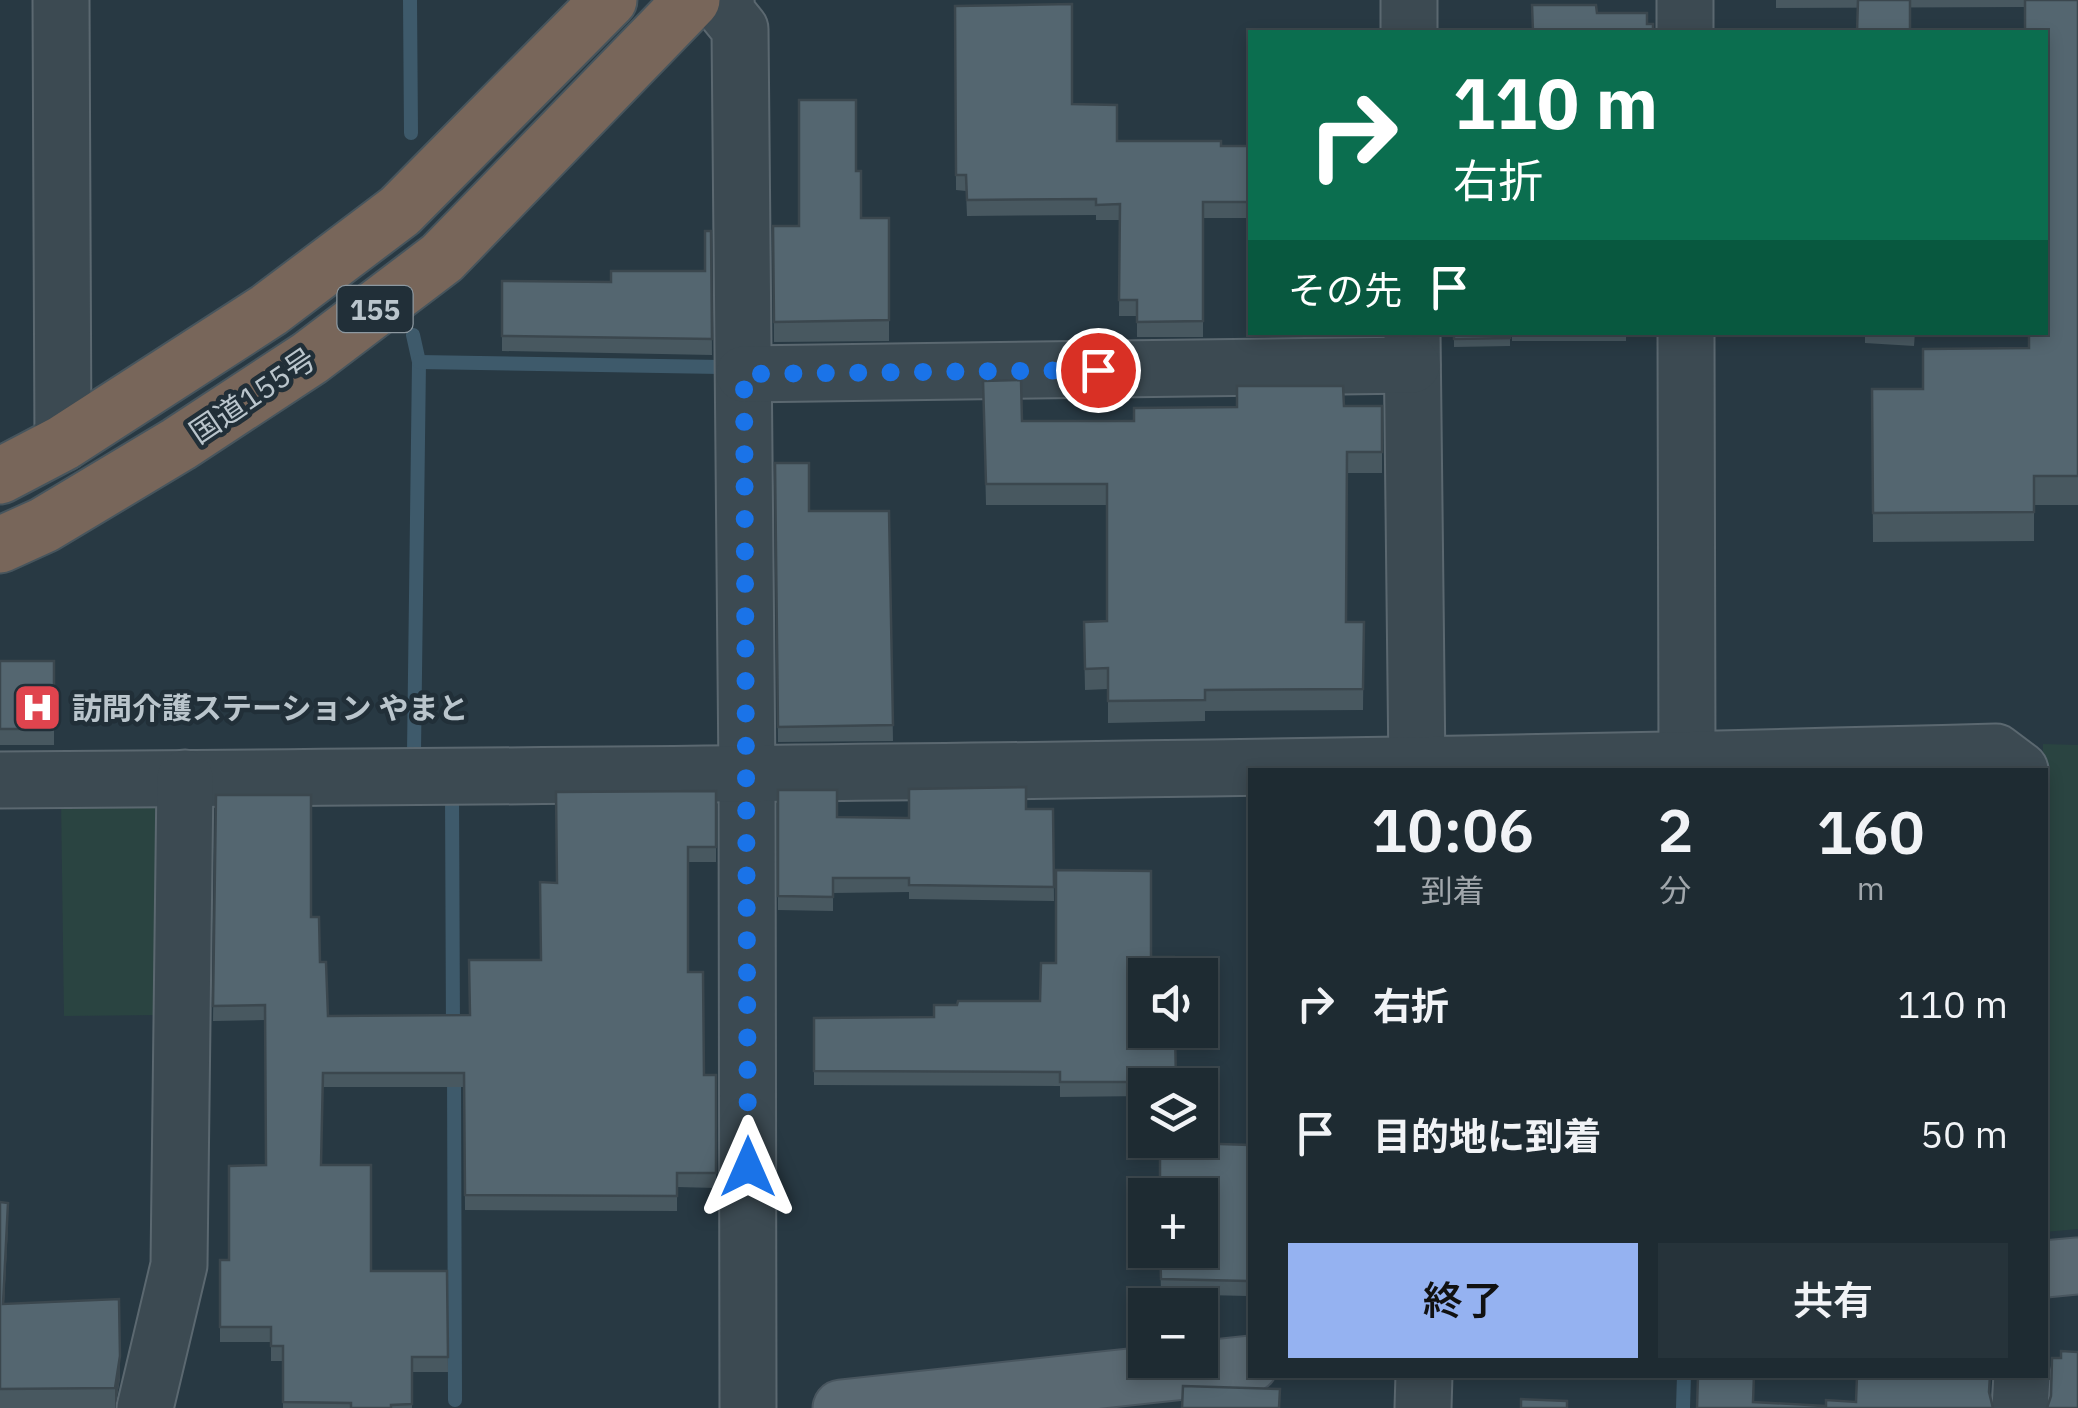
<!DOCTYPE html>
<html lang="ja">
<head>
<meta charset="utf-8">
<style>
	:root { --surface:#1e2b32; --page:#26333a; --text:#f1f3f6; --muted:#a1a7ac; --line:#3c474d; --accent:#95b2f1 }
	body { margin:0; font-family:"IBM Plex Sans","Noto Sans JP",sans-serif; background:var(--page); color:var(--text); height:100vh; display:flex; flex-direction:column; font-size:38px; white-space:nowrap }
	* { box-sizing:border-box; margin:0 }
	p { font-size:32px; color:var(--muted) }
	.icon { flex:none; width:55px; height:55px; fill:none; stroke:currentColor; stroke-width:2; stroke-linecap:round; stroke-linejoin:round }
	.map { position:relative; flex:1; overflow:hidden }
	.panel { position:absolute; left:1248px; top:768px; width:800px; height:610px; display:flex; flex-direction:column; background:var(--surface); border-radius:0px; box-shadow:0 5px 15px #0003,0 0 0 2px var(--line) }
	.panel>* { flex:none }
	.banner { position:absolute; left:1248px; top:30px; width:800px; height:305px; border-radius:0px; box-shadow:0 5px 15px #0003,0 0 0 2px var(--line); background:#0b6e4f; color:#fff; overflow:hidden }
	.buttons { position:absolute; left:1128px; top:958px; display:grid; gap:20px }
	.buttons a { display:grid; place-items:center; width:90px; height:90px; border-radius:0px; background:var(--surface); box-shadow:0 5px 15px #0003,0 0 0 2px var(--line); font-size:50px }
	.pin { position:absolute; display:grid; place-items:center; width:85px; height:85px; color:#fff; margin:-42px; border:5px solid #fff; border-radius:50%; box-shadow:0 2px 10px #0007 }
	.me { position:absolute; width:110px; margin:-55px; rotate:0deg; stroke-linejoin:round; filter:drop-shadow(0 0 8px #0008) }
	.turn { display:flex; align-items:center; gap:35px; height:210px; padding:0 40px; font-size:45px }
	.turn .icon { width:130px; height:130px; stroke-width:2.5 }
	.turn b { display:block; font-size:70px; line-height:85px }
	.then { display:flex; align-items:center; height:95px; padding:0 40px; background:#0003; gap:20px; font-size:38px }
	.eta { display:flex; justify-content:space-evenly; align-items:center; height:170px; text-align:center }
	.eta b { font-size:60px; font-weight:600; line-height:70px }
	.action { display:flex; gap:20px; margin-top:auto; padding:20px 40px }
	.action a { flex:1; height:115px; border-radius:0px; background:var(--accent); color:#111; font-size:40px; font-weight:600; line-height:115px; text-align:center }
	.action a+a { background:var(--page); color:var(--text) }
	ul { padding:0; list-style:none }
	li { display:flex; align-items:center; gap:30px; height:130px; padding:0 40px }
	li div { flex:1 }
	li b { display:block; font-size:38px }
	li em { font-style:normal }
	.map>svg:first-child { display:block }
	.green { fill:#2a4441 }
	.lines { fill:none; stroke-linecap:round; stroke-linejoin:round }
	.stream { stroke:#3e5a6b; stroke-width:14 }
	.minor-casing { stroke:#5b6870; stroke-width:59 }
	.major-casing { stroke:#49565f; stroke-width:59 }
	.highway-casing { stroke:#47555d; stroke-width:59 }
	.minor { stroke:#3c4a52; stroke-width:55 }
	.major { stroke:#5a6972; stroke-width:55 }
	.highway { stroke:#78665a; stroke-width:55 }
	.wall { fill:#485860 }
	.shaded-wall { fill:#3b474e }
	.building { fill:#546670; stroke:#3b474e; stroke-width:2.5 }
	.route { stroke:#1a73e8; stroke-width:18; stroke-dasharray:0 32.4 }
	.labels { text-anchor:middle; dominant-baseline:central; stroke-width:9; stroke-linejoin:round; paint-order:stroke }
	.shield { fill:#212f38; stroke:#8c98a0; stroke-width:2.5 }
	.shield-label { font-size:28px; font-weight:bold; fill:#bac5cc }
	.street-label { font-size:30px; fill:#bac5cc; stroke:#212f38 }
	.poi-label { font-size:30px; font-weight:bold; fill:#bac5cc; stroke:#212f38; text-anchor:start }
</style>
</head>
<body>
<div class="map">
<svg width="2078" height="1408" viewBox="0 0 2078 1408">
	<rect width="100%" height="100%" fill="#283943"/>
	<g class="green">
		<path d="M2043,744L2078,745V1229L2045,1232Z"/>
		<path d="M161,797V1015L64,1016L61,798Z"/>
	</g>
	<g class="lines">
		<g class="stream">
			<path d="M410,0L411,133"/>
			<path d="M413,335L419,362L414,752"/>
			<path d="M419,362L721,367"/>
			<path d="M452,791L453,1034"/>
			<path d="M454,1070L455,1400"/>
			<path d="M1683,1408L1684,1375"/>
		</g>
		<defs>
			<g id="minor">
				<path d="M61,0L63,443"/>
				<path d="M726,0L727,13L740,29L747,775L748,1408"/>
				<path d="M1409,0V32"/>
				<path d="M1685,0V32"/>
				<path d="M1412,332L1417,770"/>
				<path d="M1686,332L1687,760"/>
				<path d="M744,374L1412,365"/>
				<path d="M0,780C665,775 1331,770 1996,752L2020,770"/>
				<path d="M145,1408L179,1265L185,778"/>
				<path d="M1423,1408L1424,1375"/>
				<path d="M2020,1408L2022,1375"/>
			</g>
			<g id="major">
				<path d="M2045,1269L2078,1266"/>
				<path d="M841,1408L1250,1364"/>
			</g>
			<g id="highway">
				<path d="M0,476L63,443L269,310L400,211L609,0"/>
				<path d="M0,545L44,525L179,444L310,358L442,258L692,0"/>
			</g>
		</defs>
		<use href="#minor" class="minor-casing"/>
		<use href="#major" class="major-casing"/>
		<use href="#highway" class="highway-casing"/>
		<use href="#minor" class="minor"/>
		<use href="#major" class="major"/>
		<use href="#highway" class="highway"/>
	</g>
	<g class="wall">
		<path d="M1776,0H2078V505H2034V541L1873,542L1872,389H1923L2029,348L2045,332L2024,7L1776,8Z"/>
		<path d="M955,6L1117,141L1250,146V218H1203V337H1137V316H1119L1120,220H1096V215L967,216L966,191L956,190Z"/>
		<path d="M856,171L861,218H889V341L774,342L773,226H799Z"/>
		<path d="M711,231L712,355L502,351V281L611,282L705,271Z"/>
		<path d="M1454,332H1510V346L1454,347Z"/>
		<rect x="1512" y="332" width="114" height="9"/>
		<path d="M1865,332H1915L1914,346L1865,343Z"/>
		<path d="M983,381L1022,421H1134L1344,406H1382V473H1347L1346,622H1364L1363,710L1205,711V721L1108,723V689L1085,690L1084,643L1107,621V505H986Z"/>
		<path d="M775,463L809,511H889L893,741L778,742Z"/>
		<rect x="0" y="661" width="54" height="84"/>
		<path d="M778,790L837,817L909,818L1026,809H1053L1054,901L909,899V892L833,893V911L778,910Z"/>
		<path d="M716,791V862H688V972L704,1075H716V1188L677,1187V1211L465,1210L464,1087H323L321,1165L371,1271H447L448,1372H412V1408H283V1361H271V1342H220V1260H229L266,1165L265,1020L213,1021L216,795L311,917L328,1016L469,1015L540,960L557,883Z"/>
		<path d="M1151,957L1175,1030L1176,1085H1145V1096L1060,1097V1086L814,1085V1018L934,1017L1040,1001Z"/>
		<path d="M1250,1145V1300H1249L1248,1296L1161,1294L1160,1250Z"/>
		<path d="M0,1202L8,1225L4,1303L120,1378L115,1408H0Z"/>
	</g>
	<g class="shaded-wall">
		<path d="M8,1203V1225L3,1325V1304Z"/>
		<path d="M120,1356V1378L115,1408V1388Z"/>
	</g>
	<g class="building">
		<path d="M1858,0H1910V32H1857Z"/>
		<path d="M2025,0H2078V476H2034V512L1873,513L1872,389H1923V349L2029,348V332H2045V32H2025Z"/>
		<path d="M1072,4V104L1117,105V141H1221V146H1250V202H1203V321L1137,322V300H1119L1120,204L1096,205V199L967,200L966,175H956L955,6Z"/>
		<path d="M1532,5H1596L1597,13H1647V24H1653V32H1533Z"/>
		<path d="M799,100H856V171H861V218H889V320L774,322L773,226H799Z"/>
		<path d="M705,231H711L712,339L502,336V281L611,282V271H705Z"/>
		<path d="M1454,332H1510V338L1454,339Z"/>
		<path d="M1021,380L1022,421H1134V408L1237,407V386H1343L1344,406H1382V452H1347L1346,622H1364L1363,689L1205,690V700L1108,701V668L1085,669L1084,622L1107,621V484H986L983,381Z"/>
		<path d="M775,463H809V511H889L893,725L778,727Z"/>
		<rect x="0" y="661" width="54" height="68"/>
		<path d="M1026,787V809H1053L1054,887L909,885V878H833V897L778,896V790H837V817L909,818V789Z"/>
		<path d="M716,791V847H688V972H703L704,1075H716V1173H677V1196L465,1195L464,1073H323L321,1165H371V1271H447L448,1357H412V1404L391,1405V1408H351V1403L283,1402V1346H271V1327H220V1260H229V1166L266,1165L265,1005L213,1006L216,795H311V917H319L320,962H326L328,1016L470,1015L469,960H541L540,882L557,883L556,792Z"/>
		<path d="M1056,870L1151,871V957H1174V975H1145V1030H1175L1176,1082H1060V1072L814,1071V1018L934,1017V1005H957L958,1001H1040L1041,963H1056Z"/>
		<path d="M1160,1142L1250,1145V1284H1249L1248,1281L1161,1279L1160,1250H1200V1195H1160Z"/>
		<path d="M0,1202L8,1203L3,1304L119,1299L120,1356L115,1388L0,1389Z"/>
		<path d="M2061,1351L2078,1352V1408H2047L2051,1396L2052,1358H2061Z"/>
		<path d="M1698,1375H1754L1753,1402L1826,1406V1400L1856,1402L1857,1375H1990L1989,1392L1993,1408H1697Z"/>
		<path d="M1183,1386L1280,1389L1279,1408H1182Z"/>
		<path d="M1521,1399L1567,1401V1408H1521Z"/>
	</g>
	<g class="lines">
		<path class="route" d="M748,1167L744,374L1098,370"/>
	</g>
	<defs>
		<symbol id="hospital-square" viewBox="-11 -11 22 22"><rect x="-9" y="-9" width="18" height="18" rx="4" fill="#e0444e" stroke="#212f38"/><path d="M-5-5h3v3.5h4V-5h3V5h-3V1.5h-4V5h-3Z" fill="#fff"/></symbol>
	</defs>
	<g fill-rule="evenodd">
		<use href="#hospital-square" x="10" y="680" width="55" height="55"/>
	</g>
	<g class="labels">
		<rect class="shield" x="337.5" y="286" width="75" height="46" rx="8"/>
		<g class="shield-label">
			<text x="375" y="309">155</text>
		</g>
		<g class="street-label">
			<text transform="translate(252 395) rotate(-34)">国道155号</text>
		</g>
		<g class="poi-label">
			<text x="72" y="707">訪問介護ステーション やまと</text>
		</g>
	</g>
</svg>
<div class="buttons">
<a><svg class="icon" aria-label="sound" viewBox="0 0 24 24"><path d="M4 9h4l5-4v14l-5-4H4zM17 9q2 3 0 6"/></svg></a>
<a><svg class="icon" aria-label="layers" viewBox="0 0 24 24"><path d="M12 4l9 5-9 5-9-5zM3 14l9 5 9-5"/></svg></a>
<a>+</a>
<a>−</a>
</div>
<div class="pin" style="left:1098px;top:370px;background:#d93025"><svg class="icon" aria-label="arrive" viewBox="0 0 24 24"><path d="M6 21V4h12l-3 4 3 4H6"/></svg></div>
<svg class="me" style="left:748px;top:1167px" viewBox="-20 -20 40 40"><path d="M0-17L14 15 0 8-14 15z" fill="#1a73e8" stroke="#fff" stroke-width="4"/></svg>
<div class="banner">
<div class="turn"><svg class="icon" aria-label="right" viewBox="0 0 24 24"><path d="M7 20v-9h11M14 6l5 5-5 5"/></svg><div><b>110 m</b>右折</div></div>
<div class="then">その先<svg class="icon" aria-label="arrive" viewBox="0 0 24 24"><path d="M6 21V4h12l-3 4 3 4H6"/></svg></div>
</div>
<section class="panel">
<div class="eta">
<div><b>10:06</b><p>到着</p></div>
<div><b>2</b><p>分</p></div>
<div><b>160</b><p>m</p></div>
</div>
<ul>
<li><svg class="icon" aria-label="right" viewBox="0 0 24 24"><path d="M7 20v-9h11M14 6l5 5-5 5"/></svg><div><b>右折</b></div><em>110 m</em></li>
<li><svg class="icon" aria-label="arrive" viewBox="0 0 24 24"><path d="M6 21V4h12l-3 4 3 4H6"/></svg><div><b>目的地に到着</b></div><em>50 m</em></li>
</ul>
<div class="action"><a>終了</a><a>共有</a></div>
</section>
</div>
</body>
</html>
